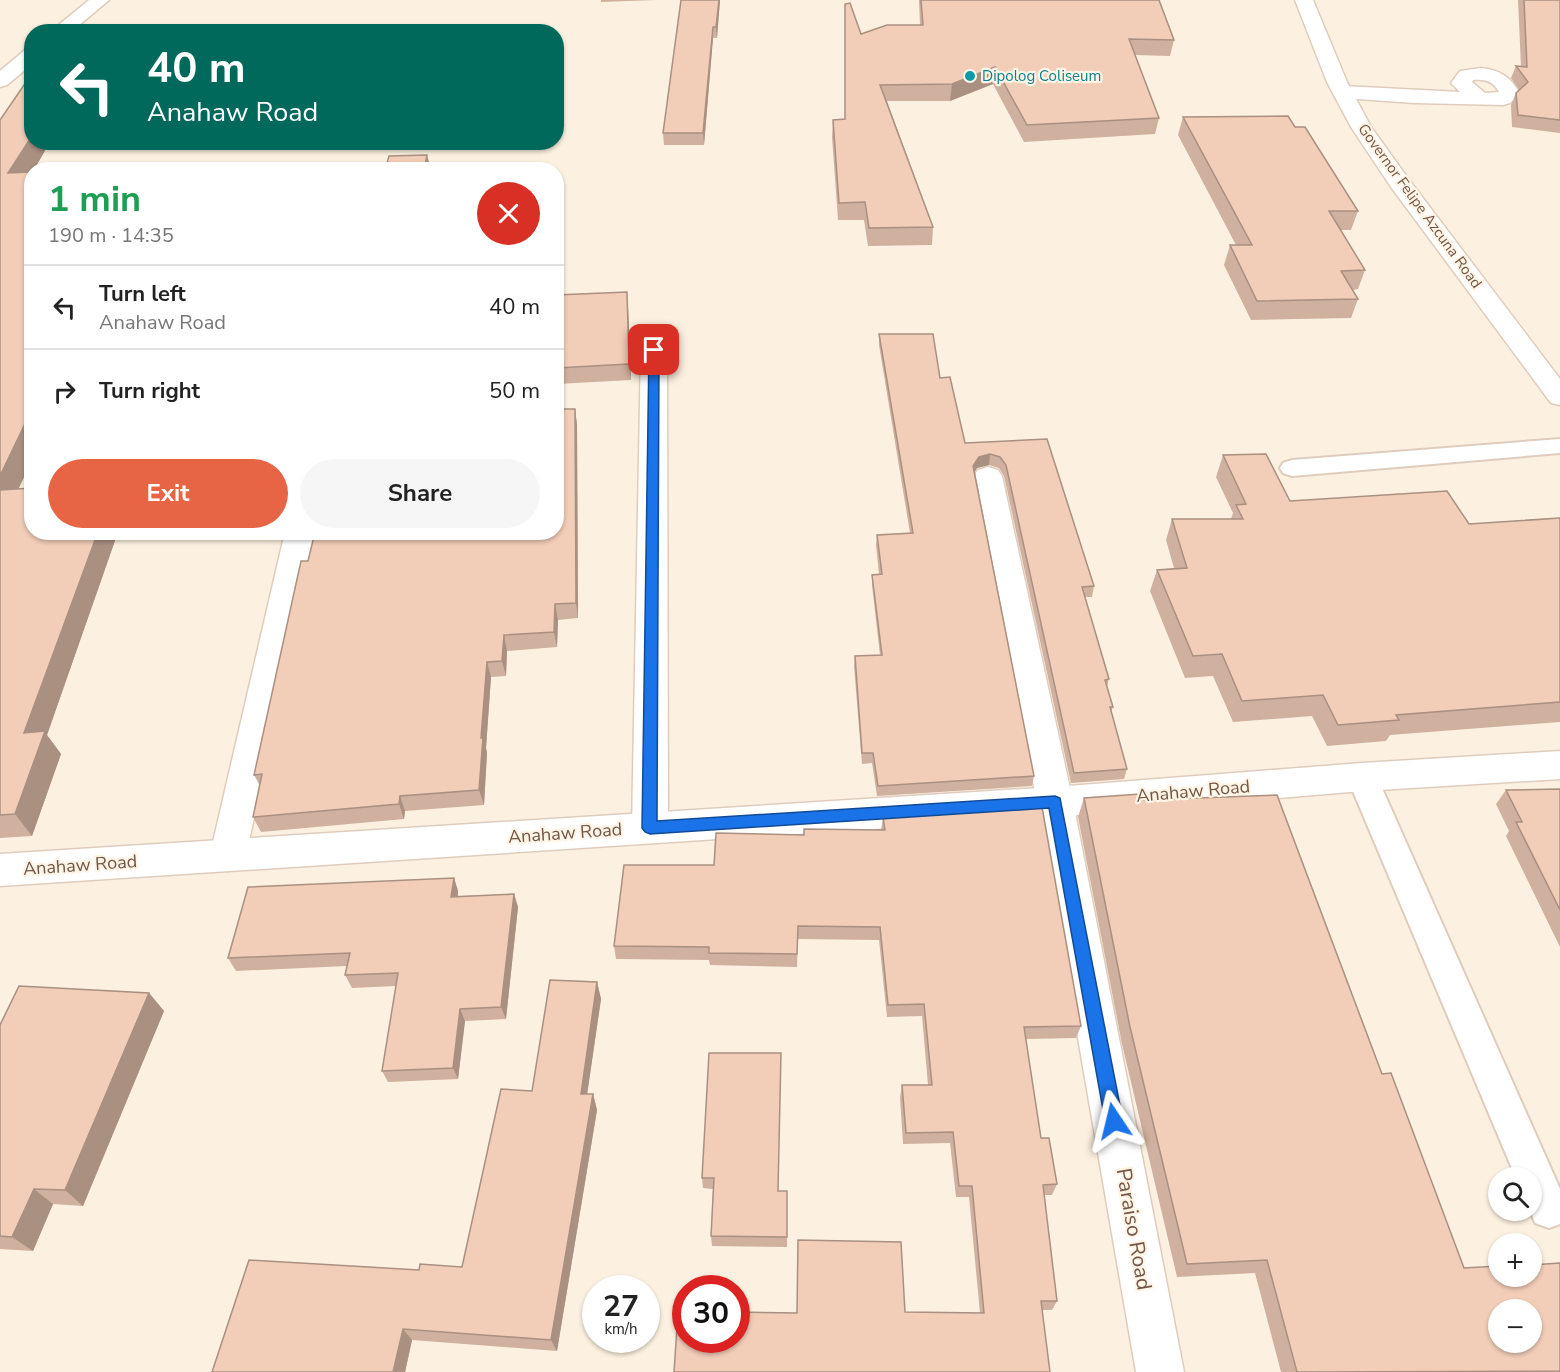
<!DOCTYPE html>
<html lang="en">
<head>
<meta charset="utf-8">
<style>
	:root { --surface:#fff; --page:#f6f6f6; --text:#222; --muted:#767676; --line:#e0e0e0; --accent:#e76444 }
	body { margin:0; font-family:"Nunito Sans",sans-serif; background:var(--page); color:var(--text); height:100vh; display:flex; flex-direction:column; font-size:22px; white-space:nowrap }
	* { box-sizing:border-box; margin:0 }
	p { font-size:20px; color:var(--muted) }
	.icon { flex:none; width:33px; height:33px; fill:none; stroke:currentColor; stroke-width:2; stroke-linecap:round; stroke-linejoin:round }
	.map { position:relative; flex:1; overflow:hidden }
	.drawer { position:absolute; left:24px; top:162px; width:540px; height:378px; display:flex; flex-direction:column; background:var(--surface); border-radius:24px; box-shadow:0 2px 4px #0004 }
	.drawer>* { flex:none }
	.hud { position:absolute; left:24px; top:24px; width:540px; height:126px; border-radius:24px; box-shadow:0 2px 4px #0004; background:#00695c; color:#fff; overflow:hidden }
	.tools { position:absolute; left:1488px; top:1167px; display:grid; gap:12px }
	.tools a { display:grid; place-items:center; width:54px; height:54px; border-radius:50%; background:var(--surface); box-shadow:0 2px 4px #0004; font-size:30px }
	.speed { position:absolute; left:582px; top:1275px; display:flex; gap:12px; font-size:30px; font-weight:700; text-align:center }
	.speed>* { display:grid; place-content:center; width:78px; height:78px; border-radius:50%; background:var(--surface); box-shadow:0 2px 4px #0004; line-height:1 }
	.speed small { font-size:15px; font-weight:400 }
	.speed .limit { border:9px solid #d22; background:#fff; color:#111 }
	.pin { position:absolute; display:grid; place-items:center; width:51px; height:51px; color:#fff; margin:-26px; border-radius:12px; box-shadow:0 3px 9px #0006 }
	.me { position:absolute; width:66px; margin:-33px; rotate:350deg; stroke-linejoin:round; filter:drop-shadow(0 0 4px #0008) }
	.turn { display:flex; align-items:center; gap:21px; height:126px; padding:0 24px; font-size:27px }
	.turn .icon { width:78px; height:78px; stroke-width:2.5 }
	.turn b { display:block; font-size:42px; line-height:51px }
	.round { display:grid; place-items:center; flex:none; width:63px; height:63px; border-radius:32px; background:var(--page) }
	.overview { display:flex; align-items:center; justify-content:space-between; height:102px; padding:0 24px }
	h1 { font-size:36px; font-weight:700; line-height:45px; color:#1e9e55 }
	.button { display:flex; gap:12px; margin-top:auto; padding:12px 24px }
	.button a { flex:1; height:69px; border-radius:36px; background:var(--accent); color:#fff; font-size:24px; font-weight:700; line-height:69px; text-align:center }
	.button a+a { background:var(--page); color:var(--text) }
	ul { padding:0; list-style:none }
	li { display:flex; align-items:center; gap:18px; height:84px; padding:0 24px; border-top:2px solid var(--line) }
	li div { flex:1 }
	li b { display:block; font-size:22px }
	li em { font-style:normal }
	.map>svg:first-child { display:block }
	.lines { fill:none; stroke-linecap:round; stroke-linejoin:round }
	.service-casing { stroke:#e0ccbc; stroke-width:4 }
	.minor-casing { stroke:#e0ccbc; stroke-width:3 }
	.tertiary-casing { stroke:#e0ccbc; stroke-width:3 }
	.service { fill:#fff; fill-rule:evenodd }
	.minor { fill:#fff; fill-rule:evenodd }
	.tertiary { fill:#fff; fill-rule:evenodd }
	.wall { fill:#d0b09e }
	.shaded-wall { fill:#a99081 }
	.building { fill:#f2cdb8; stroke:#a99081; stroke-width:1.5; fill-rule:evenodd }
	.route { fill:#1a73e8; stroke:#114b97; stroke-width:1.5 }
	.culture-dot { fill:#0f9aa8; stroke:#fff5e6; stroke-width:2 }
	.labels { text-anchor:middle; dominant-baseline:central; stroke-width:4.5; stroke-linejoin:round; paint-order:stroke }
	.far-culture-label { font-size:15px; fill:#0d838f; stroke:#fff5e6; text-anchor:start }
	.far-street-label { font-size:15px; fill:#735648; stroke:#fff5e6 }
	.street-label { font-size:18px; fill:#735648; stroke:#fff5e6 }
	.near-street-label { font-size:21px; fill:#735648; stroke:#fff5e6 }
</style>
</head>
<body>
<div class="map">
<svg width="1560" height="1372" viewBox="0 0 1560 1372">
	<rect width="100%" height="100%" fill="#fcf1e0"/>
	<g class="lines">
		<defs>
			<g id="service">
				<path d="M1560,439V453L1292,476L1283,473L1280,468L1283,463L1292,460Z"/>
				<path d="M1362,765L1373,768L1377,777L1560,1189V1224L1549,1228L1535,1223L1530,1210L1532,1178H1516L1347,777L1351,768Z"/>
			</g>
			<g id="minor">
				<path d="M89,0H109L71,32H50Z"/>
				<path d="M32,49V64L7,85L0,87V71L25,50Z"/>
				<path d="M1481,68C1500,70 1511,77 1520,94L1510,103L1503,105L1415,103L1343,98L1336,96L1333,92L1336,88L1343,86L1460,92L1451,83L1460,71ZM1473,80C1485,79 1493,81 1499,92L1485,93L1472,82Z"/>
				<path d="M654,341L663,344L667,349L668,828L663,839L650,843L637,839L632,828L641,349L645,344Z"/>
				<path d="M988,467L998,470L1002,476L1073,802L1184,1372H1136L1037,802L974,476L978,470Z"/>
				<path d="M285,532H315L246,855L241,866L228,871L215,866L210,855Z"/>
			</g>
			<g id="tertiary">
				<path d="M1295,0H1313L1347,82L1371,127L1407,177L1560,379V405L1551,403L1391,187L1351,127L1327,82Z"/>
				<path d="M1560,751V779L1362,791L1055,817L0,886V854L1055,787L1362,763Z"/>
			</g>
		</defs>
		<use href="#service" class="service-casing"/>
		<use href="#minor" class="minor-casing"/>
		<use href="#tertiary" class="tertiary-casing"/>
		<use href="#service" class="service"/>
		<use href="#minor" class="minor"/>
		<use href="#tertiary" class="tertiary"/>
	</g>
	<g class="wall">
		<path d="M601,0H656L601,2Z"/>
		<path d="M720,0L717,38H713L704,145H664L663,133Z"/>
		<path d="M919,0H1159L1174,40L1170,56L1135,55L1159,118L1155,134L1024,142L993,84L950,101H887L933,227L932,245L868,246L864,220H838L832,137L833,120L845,119V4L861,34L920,25Z"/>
		<path d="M1518,0H1560V133L1512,127L1511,105L1516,93L1519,90L1511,78L1516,66L1521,67Z"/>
		<path d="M1183,117L1295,127L1358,211L1351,230H1340L1365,270L1358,289L1353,290L1358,299L1351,318L1251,320L1224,265L1230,245H1236L1178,135Z"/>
		<path d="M0,120L32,170L18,489L32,532H118L47,735L61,754L32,836L0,838Z"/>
		<path d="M556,295L628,307L631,380L557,384Z"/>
		<path d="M879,334L940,378L965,443L1047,439L1094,586L1092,597H1085L1109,679L1107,687L1113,707L1111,712L1127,769L1124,779L1071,783L1004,476L999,468L989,465L977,468L975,472L1034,776L1032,786L877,796L872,763L862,764L854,666L855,656L880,655L872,585V575L879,574L876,545L877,535L910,533L879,345Z"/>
		<path d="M575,409L577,425L578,618L558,620L557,647L507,651L506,676L491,677L486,748L487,753L484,805L405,811L404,819L261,832L253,817L260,786L254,775L308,561L556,532Z"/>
		<path d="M1223,455L1290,501L1469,524L1560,518V722L1390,735L1386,741L1327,746L1312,716L1233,722L1213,676L1185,678L1150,591L1157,570L1174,568L1166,540L1172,519H1231L1233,513L1216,477Z"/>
		<path d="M1560,789V947L1506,836L1509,831L1496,804L1506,790Z"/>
		<path d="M1084,798L1142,800L1382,1074L1464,1268L1560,1263V1372H1281L1255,1273L1177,1277L1122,1044L1078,817Z"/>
		<path d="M883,817L1081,1026L1076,1038L1026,1039L1041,1138L1057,1184L1052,1195H1044L1057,1301L1052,1310H1042L686,1340L905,1312L980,1313L969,1197H956L950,1143L903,1144L900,1097L902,1085H928L922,1016L887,1017L879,940L798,939L797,967L710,965L709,960L616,959L614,946L714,865L804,835L881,830Z"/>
		<path d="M454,878L458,891V896L514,894L518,907L506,1019L465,1021L458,1079L388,1082L382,1071L396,986L352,988L345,975L347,966L236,971L228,958Z"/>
		<path d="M597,982L601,999L587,1094H593L597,1110L557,1351L412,1340L405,1372H212L419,1270L462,1267L532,1091Z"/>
		<path d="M149,993L164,1011L83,1206L53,1204L33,1251L0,1249V1025Z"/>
		<path d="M709,1053L778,1191H787V1247L712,1246L711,1236L713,1189L703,1188L702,1178Z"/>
	</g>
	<g class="shaded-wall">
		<path d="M719,0H720L717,38L716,27Z"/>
		<path d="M713,27V38L704,145L703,133Z"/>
		<path d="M995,67L993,84L950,101L952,84Z"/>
		<path d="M32,136V142H50L34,170H32V173H8Z"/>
		<path d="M427,155L431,169L424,170Z"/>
		<path d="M627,292L628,307L631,380L629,364Z"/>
		<path d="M32,409V460L7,514L0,502V476Z"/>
		<path d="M575,409L577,425L578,618L576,603Z"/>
		<path d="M990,454L989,465L977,468L972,476L973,466L979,457Z"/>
		<path d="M98,532H118L47,735L61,754L32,836L15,814L24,733Z"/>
		<path d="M555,604L558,620L557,647L554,632Z"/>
		<path d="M504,635L507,651L506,676L502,661Z"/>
		<path d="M487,662L491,677L486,748L487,753L484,805L479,790L481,738Z"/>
		<path d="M400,796L405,811L404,819L399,804Z"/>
		<path d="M454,878L458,891L456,910L451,897Z"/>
		<path d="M514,894L518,907L506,1019L501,1007Z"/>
		<path d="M597,982L601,999L585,1109L581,1094Z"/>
		<path d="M149,993L164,1011L83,1206L65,1190Z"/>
		<path d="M460,1009L465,1021L458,1079L453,1068Z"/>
		<path d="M593,1094L597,1110L557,1351L551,1340Z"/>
		<path d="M34,1189L53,1204L33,1251L12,1237Z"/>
		<path d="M403,1329L412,1340L405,1372H393Z"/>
	</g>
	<g class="building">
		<path d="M681,0H719L716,27H713L703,133H663Z"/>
		<path d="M921,0H1159L1174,40L1129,39L1159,118L1027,125L995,67L952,84L880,85L933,227L869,228L865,202L839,203L833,120L845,119V4L850,3L861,34L887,25H923Z"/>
		<path d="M1524,0H1560V120L1518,115L1516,93L1528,82L1516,66L1527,67Z"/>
		<path d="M26,82L32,85V136L8,173L32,172V409L0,476V120Z"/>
		<path d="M1288,116L1295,127H1305L1358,211H1329L1365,270L1341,271L1358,299L1257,301L1230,245H1252L1183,117Z"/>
		<path d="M427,155L424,170H385L389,156Z"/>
		<path d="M127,168L126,170H88Z"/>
		<path d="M627,292L629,364L556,368V295Z"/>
		<path d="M879,334H933L940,378L950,377L965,443L1047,439L1094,586L1082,587L1109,679L1105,680L1113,707H1110L1127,769L1074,773L1006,465L1000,457L990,454L979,457L973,466L1034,776L878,786L873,753H862L855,656L882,655L872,575L882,574L877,535L913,533Z"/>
		<path d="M556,409H575L576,603L555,604L554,632L504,635L502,661L487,662L481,738H483L479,790L400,796L399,804L253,817L262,774L254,775L301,561H308L315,532H556Z"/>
		<path d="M1266,454L1290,501L1447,491L1469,524L1560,518V702L1396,715L1399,720L1338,725L1323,695L1242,701L1222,654L1193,656L1157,570L1187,568L1172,519H1243L1236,505L1246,504L1223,455Z"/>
		<path d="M32,488V532H98L24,733L45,731L15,814L0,815V490Z"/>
		<path d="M1560,789V910L1516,822H1522L1506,790Z"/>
		<path d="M1140,794L1142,800L1277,795L1382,1074L1391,1073L1464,1268L1498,1266V1276H1532V1265L1560,1263V1371L1297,1372L1267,1260L1187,1264L1130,1027L1084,798ZM1498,1310H1532V1342H1498Z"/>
		<path d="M1042,807L1081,1026L1024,1027L1041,1138H1049L1057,1184L1043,1185L1057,1301H1041L1050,1372H674L678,1312H686V1340H736V1312L797,1313L798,1240L901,1242L905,1312L984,1313L972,1186H959L953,1132L906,1133L902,1085H932L924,1004L888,1005L880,927L798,926L797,954L709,953V947L614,946L624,865H714L716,833L804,835V829L885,830L883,817Z"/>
		<path d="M454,878L451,897L514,894L501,1007L460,1009L453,1068L382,1071L398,973L345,975L350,953L228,958L248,887Z"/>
		<path d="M550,980L597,982L581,1094H593L551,1340L403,1329L393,1372H212L249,1260L419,1270L420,1264L462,1267L501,1089L532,1091Z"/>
		<path d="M19,986L149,993L65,1190L34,1189L12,1237L0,1236V1025Z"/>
		<path d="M709,1053H781L778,1191H787V1237L711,1236L714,1178H702Z"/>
	</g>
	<path class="route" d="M654,346L659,350L657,821L1055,796L1060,798L1123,1121L1120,1127L1114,1130L1108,1127L1105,1121L1049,808L650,834L645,832L642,828L649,350Z"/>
	<circle class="culture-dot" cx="970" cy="76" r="6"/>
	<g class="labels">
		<g class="far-culture-label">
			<text x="982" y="76">Dipolog Coliseum</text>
		</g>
		<g class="far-street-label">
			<text transform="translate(1420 206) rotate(54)">Governor Felipe Azcuna Road</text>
		</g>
		<g class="street-label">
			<text transform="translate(1193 791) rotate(-5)">Anahaw Road</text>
			<text transform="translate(565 833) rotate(-4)">Anahaw Road</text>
			<text transform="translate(80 865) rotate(-4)">Anahaw Road</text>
		</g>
		<g class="near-street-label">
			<text transform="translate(1134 1229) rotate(80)">Paraiso Road</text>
		</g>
	</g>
</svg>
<div class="tools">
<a><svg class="icon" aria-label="search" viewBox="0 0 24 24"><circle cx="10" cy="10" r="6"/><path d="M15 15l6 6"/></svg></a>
<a>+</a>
<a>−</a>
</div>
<div class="speed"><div>27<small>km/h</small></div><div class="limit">30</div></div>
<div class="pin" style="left:654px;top:350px;background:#d93025"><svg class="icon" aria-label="arrive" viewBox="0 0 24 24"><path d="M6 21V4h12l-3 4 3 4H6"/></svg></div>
<svg class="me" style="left:1114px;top:1121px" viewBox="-20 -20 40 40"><path d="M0-17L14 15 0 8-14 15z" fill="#1a73e8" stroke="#fff" stroke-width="4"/></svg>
<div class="hud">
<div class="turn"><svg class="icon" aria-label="left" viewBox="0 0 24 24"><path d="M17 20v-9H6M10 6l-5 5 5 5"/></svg><div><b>40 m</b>Anahaw Road</div></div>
</div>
<section class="drawer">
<div class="overview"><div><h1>1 min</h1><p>190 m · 14:35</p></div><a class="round" style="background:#d93025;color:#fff"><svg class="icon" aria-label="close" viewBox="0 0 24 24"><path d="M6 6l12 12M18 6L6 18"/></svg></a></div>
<ul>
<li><svg class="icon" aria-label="left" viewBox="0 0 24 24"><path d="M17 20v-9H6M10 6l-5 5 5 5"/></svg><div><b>Turn left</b><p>Anahaw Road</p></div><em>40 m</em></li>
<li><svg class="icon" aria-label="right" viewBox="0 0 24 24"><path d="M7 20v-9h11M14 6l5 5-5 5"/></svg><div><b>Turn right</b></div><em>50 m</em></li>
</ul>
<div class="button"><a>Exit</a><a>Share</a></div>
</section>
</div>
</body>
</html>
